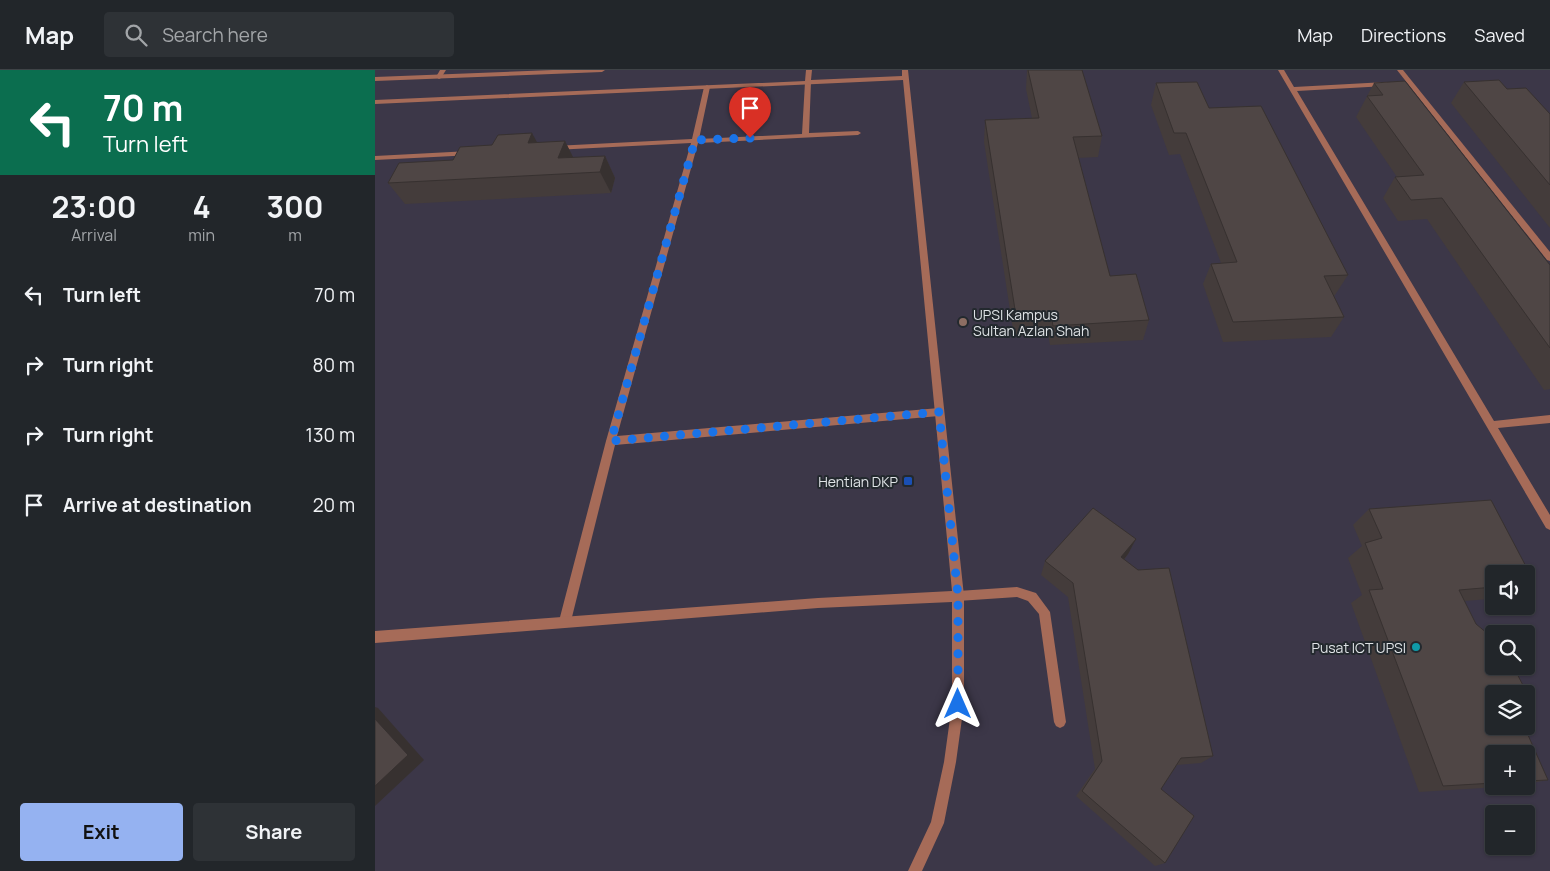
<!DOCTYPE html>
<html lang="en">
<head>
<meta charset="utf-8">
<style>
	:root { --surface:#22262a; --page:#2e3236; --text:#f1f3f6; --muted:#a2a5a8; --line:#3f4347; --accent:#95b2f1 }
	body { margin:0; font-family:Manrope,sans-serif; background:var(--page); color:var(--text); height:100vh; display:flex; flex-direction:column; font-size:19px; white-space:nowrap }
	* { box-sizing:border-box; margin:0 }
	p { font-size:16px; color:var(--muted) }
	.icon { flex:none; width:28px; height:28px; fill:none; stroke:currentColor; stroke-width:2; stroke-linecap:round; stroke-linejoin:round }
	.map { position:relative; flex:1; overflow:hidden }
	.side { display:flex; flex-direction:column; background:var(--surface); width:375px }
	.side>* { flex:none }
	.top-card { background:#0b6e4f; color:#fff; overflow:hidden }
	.tools { position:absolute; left:1110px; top:495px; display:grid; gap:10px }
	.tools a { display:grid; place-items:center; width:50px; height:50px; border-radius:5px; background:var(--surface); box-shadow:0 1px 4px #0004,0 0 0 1px var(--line); font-size:25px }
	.pin { position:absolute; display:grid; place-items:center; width:42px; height:42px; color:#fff; margin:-51px -21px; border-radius:50% 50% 50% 0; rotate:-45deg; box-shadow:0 0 5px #0007 }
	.pin .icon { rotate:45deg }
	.me { position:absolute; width:55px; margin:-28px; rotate:0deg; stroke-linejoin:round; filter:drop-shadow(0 0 4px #0008) }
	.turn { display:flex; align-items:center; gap:18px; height:105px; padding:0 20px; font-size:22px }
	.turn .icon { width:65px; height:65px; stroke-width:2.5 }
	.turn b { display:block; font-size:35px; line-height:42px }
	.eta { display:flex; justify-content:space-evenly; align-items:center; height:85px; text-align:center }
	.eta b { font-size:30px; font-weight:700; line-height:35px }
	.action { display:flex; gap:10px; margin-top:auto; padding:10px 20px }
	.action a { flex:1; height:58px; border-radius:5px; background:var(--accent); color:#111; font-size:20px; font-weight:700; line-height:58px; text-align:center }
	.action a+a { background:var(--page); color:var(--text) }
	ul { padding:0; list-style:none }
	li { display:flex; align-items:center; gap:15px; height:70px; padding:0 20px }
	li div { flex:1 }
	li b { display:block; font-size:19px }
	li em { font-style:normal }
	header { display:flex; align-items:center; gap:30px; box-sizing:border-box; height:70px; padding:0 25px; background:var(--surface); border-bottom:1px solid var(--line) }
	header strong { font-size:24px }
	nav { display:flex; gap:28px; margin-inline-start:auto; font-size:18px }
	.search { width:350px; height:45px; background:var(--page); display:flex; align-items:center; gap:12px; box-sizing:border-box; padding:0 18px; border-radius:5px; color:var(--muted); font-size:19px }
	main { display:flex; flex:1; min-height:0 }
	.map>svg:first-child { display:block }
	.education { fill:#3c3748; fill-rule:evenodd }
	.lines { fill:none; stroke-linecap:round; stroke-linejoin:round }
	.lane { fill:#a66b58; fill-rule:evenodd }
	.street { fill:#a66b58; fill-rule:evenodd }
	.wall { fill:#443c3b }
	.shaded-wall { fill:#373130 }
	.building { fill:#4f4645; stroke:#373130 }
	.route { stroke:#1a73e8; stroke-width:9; stroke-dasharray:0 16.2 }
	.education-dot { fill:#8d6e63; stroke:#23292e; stroke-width:2 }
	.transit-dot { fill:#1a4fb4; stroke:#23292e; stroke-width:2 }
	.culture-dot { fill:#0f9aa8; stroke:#23292e; stroke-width:2 }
	.labels { text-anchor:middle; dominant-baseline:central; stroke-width:4; stroke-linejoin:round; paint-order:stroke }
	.poi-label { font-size:14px; fill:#dfe3e6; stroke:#23292e; text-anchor:end }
</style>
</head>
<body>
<header>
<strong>Map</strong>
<div class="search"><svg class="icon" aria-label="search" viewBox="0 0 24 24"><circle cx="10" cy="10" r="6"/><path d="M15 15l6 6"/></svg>Search here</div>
<nav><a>Map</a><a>Directions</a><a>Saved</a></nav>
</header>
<main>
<section class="side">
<div class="top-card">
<div class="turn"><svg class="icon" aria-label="left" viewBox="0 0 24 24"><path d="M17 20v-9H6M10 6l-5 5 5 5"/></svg><div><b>70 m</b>Turn left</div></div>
</div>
<div class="eta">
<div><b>23:00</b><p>Arrival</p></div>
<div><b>4</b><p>min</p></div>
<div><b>300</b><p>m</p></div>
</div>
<ul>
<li><svg class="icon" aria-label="left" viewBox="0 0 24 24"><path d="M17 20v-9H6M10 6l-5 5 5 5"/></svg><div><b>Turn left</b></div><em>70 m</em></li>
<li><svg class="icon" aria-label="right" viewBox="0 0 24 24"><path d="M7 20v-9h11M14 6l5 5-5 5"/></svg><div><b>Turn right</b></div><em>80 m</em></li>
<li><svg class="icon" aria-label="right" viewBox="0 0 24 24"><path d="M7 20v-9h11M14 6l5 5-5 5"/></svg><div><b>Turn right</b></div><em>130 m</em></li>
<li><svg class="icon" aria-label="arrive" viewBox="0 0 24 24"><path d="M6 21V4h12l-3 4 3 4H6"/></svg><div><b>Arrive at destination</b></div><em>20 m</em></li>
</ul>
<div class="action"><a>Exit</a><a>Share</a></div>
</section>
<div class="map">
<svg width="1175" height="801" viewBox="0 0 1175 801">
	<rect width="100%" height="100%" fill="#2d3338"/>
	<path class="education" d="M0,0H1175V801H0ZM1119,504H1151V536H1119ZM1119,564H1151V596H1119ZM1119,624H1151V656H1119ZM1119,684H1151V716H1119ZM1119,744H1151V776H1119Z"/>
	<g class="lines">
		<g class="lane">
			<path d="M65,0H71L66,8L64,9L61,7Z"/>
			<path d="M433,10L436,12L434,63L483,61L486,63L483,65L323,73L242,366L564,338L569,342L564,346L240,375L196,551L194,555L190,556L186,555L184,551L231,371L316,73L179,80L175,78L179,76L317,69L329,17L332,15L335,17L324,69L427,64L430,12Z"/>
			<path d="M95,81H98V85L0,90V86Z"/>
			<path d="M642,517L661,523L675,542L691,652L689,656L685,658L681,656L679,652L664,544L653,531L642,527L583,531L579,530L577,526L579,522L583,521Z"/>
		</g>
		<g class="street">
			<path d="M178,0H230L227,2L0,11V7Z"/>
			<path d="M431,0H437L436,10L527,6V0H533L589,526V634L581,692L569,753L547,801H533L556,752L569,692L577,634V532L443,538L0,573V561L443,528L577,521L528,10L0,34V30L430,11Z"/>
			<path d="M903,0H909L919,17L1011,12L1014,14L1011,16L922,21L1119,351L1175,345V353L1123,358L1175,445V460L1171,458Z"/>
			<path d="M1022,0H1028L1175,182V191L1172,190Z"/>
		</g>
	</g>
	<g class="wall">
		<path d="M652,0H707L727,66L723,87L703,88L735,206L774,250L768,270L675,275L673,264L639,266L609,72L610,50L657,48L651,19Z"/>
		<path d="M1089,12L1132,19L1175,44V158L1076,33Z"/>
		<path d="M781,13L834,38L973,205L960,225L959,226L969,247L956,267L848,272L828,214L836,194L846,193L805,84L794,85L776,35Z"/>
		<path d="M999,13L1175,195V319L1169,320L1052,149L1023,151L1008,128L1020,107H1022L981,47Z"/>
		<path d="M190,71L198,88L230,86L240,108L236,123L30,134L13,113L78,90L163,73Z"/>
		<path d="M994,439L1119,504V526L1114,529L1090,531L1119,624L1173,710L1151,714V684H1119V716H1140L1044,722L976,533L987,525L973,488L987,476L978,455Z"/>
		<path d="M761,469L753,484L749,490L838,686L826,693L802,695L786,719L790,793L780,796L701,726L720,699L693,527L666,505L670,491Z"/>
	</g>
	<g class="shaded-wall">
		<path d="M157,63L169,85L153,73Z"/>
		<path d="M190,71L201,93L183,88Z"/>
		<path d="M230,86L240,108L236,123L225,102Z"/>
		<path d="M761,469L753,484L739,502L746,487Z"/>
		<path d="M0,637L3,638L49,690L0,736Z"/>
	</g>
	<g class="building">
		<path d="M653,0H707L727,66L698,67L735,206L761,204L774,250L678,256L676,244L641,246L610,50L664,48Z"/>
		<path d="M1124,10L1132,19L1151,18L1175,44V115L1089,12Z"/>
		<path d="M1030,11L1175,195V278L1067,128L1036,130L1020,107L1049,105L992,26L1008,25L999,13Z"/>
		<path d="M822,12L834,38L886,36L973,205L949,206L969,247L858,252L836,194L862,192L811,63H799L781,13Z"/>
		<path d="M157,63L153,73L190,71L183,88L230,86L225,102L13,113L24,93L78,90L85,77L117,75L123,65Z"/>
		<path d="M1116,430L1155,504L1151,507V504H1119V517L1084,520L1101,554L1119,569V596H1138L1152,623L1151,625V624H1119V656H1149L1173,710L1151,711V684H1119V713L1068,716L994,520L1008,519L990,473L1007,468L994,439Z"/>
		<path d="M718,438L761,469L746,487L763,500L794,498L838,686L806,688L786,719L819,746L790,793L707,721L727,691L698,513L670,491Z"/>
		<path d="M0,649L33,685L0,716Z"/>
	</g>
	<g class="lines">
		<path class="route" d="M375,68L320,70L236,371L564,342L583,526V634"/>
	</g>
	<circle class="education-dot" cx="588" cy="252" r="5"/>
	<rect class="transit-dot" x="528" y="406" width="10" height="10" rx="2.5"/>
	<circle class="culture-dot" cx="1041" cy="577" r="5"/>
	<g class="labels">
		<g class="poi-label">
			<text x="598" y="244" text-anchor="start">UPSI Kampus<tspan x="598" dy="16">Sultan Azlan Shah</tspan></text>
			<text x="523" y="411">Hentian DKP</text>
			<text x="1031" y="577">Pusat ICT UPSI</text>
		</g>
	</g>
</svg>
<div class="tools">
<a><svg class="icon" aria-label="sound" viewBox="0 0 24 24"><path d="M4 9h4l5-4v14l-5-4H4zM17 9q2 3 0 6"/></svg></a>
<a><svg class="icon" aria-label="search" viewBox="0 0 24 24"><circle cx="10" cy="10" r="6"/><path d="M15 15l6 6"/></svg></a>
<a><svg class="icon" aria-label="layers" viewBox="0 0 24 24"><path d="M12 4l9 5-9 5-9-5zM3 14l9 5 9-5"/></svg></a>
<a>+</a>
<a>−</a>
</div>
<div class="pin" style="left:375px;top:68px;background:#d93025"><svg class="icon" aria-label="arrive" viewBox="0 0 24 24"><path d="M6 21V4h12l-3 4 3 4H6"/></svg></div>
<svg class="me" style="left:583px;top:634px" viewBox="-20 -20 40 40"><path d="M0-17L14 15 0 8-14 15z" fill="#1a73e8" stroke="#fff" stroke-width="4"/></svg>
</div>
</main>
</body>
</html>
